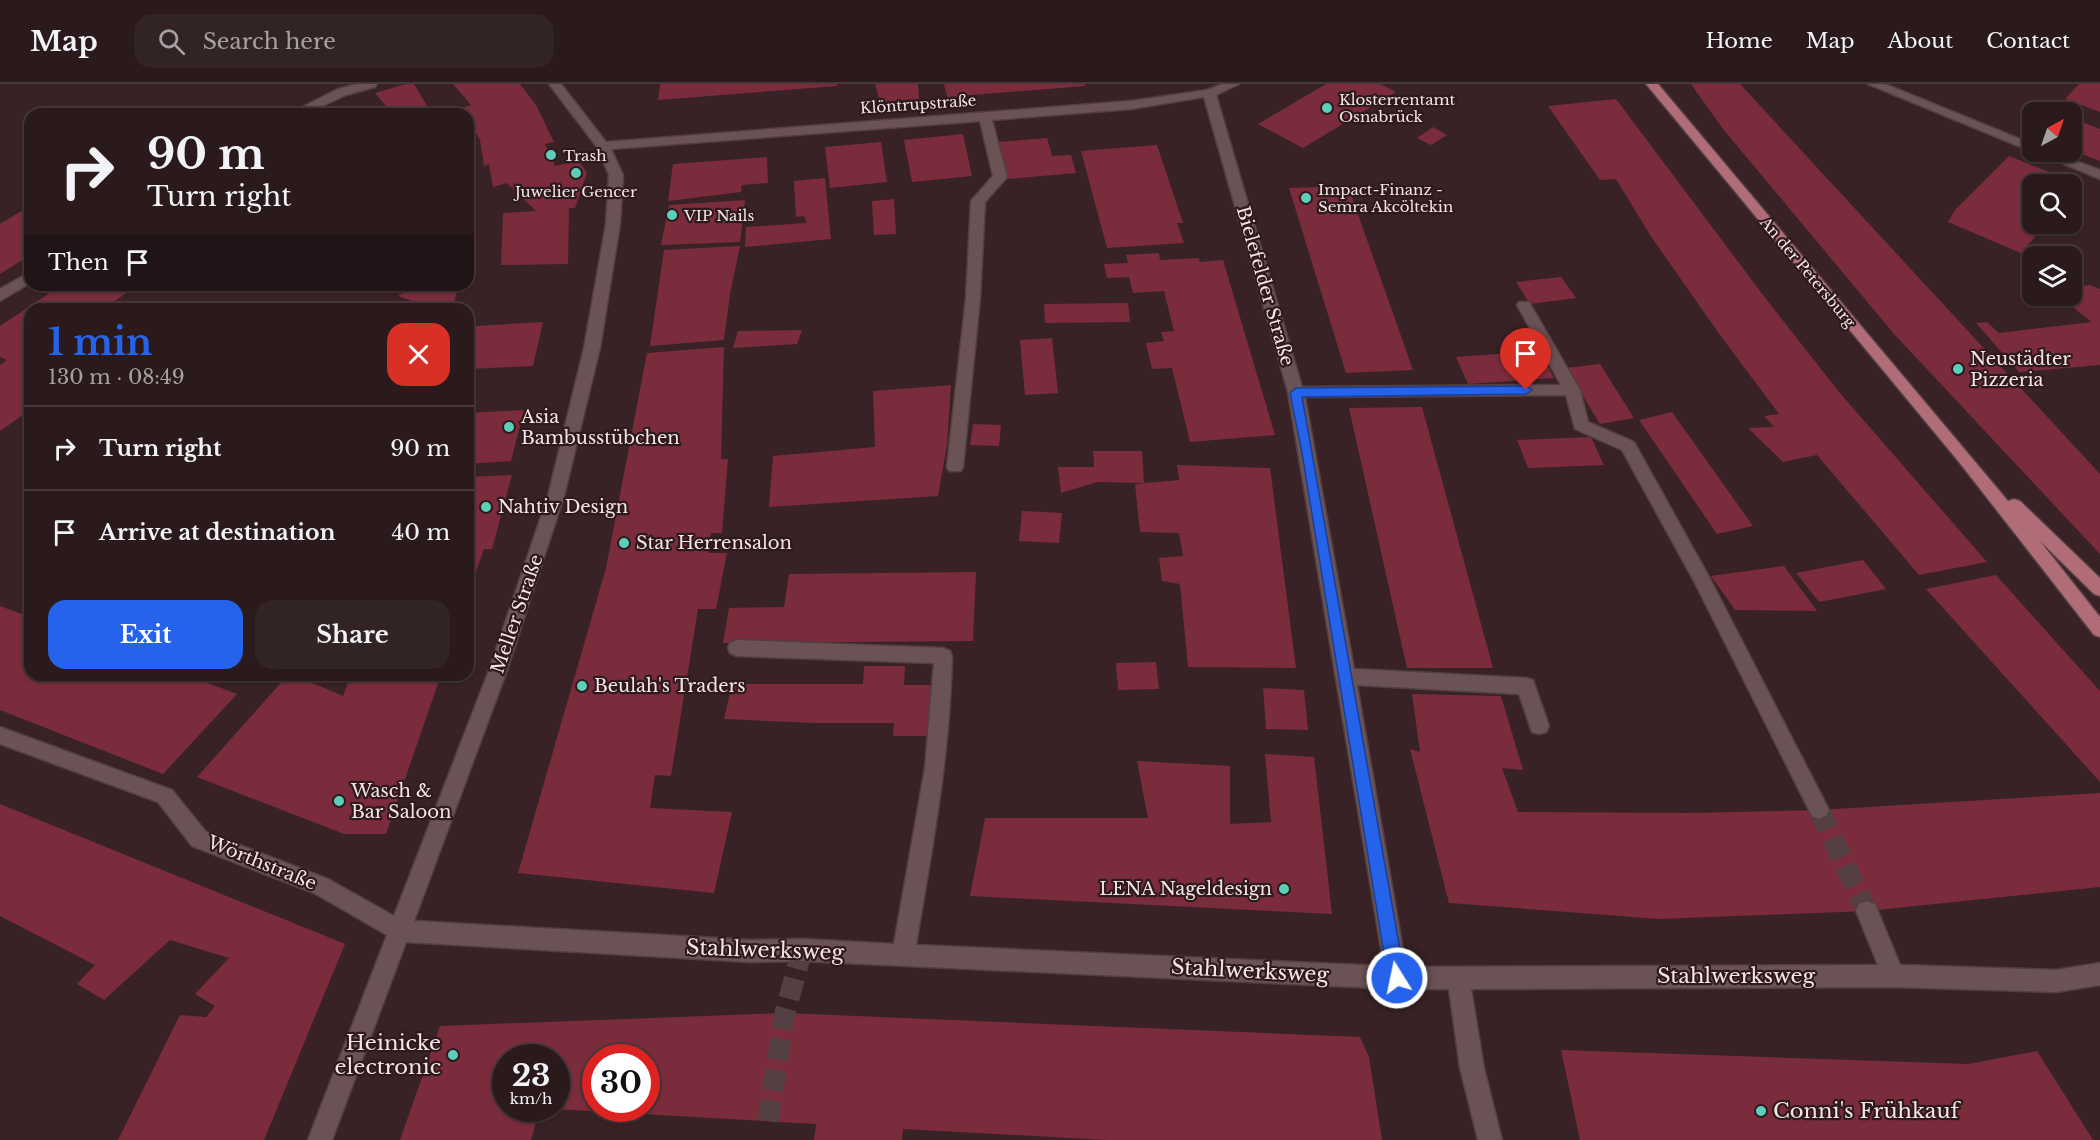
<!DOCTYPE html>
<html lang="en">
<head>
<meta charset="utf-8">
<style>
	:root { --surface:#2a1a1c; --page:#322325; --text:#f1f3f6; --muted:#a5a1a3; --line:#46383b; --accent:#2563eb }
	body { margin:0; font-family:"Libre Baskerville",serif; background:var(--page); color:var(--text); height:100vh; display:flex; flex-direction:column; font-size:22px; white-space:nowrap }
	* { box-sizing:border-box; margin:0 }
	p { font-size:20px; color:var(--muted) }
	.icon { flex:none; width:33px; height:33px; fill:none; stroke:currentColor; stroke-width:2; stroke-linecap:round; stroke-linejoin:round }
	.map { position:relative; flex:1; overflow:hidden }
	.details { position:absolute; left:24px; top:219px; width:450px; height:378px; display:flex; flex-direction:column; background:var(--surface); border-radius:18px; box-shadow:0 2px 4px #0004,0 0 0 2px var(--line) }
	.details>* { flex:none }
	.top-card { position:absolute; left:24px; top:24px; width:450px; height:183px; border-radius:18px; box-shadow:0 2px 4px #0004,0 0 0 2px var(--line); background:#2a1a1c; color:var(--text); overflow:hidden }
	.needle { width:39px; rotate:40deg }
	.buttons { position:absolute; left:2022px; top:18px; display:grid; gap:12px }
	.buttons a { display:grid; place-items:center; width:60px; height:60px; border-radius:12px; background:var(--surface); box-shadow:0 2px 4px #0004,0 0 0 2px var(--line); font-size:30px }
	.speed { position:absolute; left:492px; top:960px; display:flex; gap:12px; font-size:30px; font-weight:700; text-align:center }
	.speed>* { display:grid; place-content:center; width:78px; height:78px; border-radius:50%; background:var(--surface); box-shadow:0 2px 4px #0004,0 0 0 2px var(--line); line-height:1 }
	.speed small { font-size:15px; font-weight:400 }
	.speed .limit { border:9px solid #d22; background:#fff; color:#111 }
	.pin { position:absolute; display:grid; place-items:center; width:51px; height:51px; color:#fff; margin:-62px -26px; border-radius:50% 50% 50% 0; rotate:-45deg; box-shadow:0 0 6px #0007 }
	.pin .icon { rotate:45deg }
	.me { position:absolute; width:66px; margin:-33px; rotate:350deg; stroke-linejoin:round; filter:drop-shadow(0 0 4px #0008) }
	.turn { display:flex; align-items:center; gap:21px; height:126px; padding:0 24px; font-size:27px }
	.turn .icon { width:78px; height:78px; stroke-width:2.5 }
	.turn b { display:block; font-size:42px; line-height:51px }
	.then { display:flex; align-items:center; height:57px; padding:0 24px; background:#0003; gap:12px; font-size:22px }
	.round { display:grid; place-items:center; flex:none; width:63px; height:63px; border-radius:18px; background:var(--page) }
	.overview { display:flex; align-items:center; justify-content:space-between; height:102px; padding:0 24px }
	h1 { font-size:36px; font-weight:700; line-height:45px; color:var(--accent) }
	.primary-button { display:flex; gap:12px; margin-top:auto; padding:12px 24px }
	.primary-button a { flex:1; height:69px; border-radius:18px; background:var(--accent); color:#fff; font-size:24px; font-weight:700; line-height:69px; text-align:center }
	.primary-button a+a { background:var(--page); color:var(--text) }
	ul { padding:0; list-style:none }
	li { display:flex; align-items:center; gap:18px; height:84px; padding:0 24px; border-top:2px solid var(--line) }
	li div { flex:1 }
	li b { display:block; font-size:22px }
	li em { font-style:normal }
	header { display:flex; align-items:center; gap:36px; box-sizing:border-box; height:84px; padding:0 30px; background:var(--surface); border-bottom:2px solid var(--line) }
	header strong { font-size:28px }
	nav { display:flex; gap:33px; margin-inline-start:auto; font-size:21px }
	.search { width:420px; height:54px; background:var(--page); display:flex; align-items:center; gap:15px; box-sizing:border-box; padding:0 21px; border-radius:18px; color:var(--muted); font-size:22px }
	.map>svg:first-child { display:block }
	.building { fill:#7a2c3c; fill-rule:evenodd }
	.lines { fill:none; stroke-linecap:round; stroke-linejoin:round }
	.minor-tunnel { stroke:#543f42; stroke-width:21; stroke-dasharray:21 10; stroke-linecap:butt }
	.minor-casing { stroke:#513f42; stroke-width:3 }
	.major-casing { stroke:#513f42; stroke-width:3 }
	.minor { fill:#6b5255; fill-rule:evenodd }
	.major { fill:#b06c77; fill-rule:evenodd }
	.route { fill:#2563eb; stroke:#184099; stroke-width:1.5 }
	.poi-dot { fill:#5dceb9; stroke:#2e191c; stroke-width:2 }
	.labels { text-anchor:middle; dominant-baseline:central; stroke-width:4.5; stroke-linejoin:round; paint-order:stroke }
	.far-poi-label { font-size:15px; fill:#f3e4e5; stroke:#2e191c; text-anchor:start }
	.far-street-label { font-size:15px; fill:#f3e4e5; stroke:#2e191c }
	.street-label { font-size:18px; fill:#f3e4e5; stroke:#2e191c }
	.poi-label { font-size:18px; fill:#f3e4e5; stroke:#2e191c; text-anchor:start }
	.near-street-label { font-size:21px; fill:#f3e4e5; stroke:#2e191c }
	.near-poi-label { font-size:21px; fill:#f3e4e5; stroke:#2e191c; text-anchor:end }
</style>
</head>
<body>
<header>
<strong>Map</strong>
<div class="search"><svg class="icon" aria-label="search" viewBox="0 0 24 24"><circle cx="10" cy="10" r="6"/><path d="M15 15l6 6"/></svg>Search here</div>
<nav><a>Home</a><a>Map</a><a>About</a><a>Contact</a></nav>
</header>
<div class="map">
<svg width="2100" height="1056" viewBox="0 0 2100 1056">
	<rect width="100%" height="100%" fill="#382225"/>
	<g class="building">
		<path d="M406,0H414L432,30H393L375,9Z"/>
		<path d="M453,0H520L536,21L554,58L545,60L555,82L579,77L587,89L575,124H569L568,180L501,181L503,129L536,127L507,99L493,103L489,80L484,82L480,56L472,42L468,44V30H443L471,21Z"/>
		<path d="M660,0H837V2L658,16Z"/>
		<path d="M875,0H918L919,15L880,18Z"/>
		<path d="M944,0H1085V2L947,13Z"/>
		<path d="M1326,0H1380L1396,8L1303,64L1258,40Z"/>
		<path d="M1691,0H1740L2100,390V470L1895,251L1723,45Z"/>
		<path d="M2079,0H2100V28L2065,15Z"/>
		<path d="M1616,15L1766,215L1839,308L1987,478L1919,491L1817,371L1783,378L1748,344L1774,343L1764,332L1779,330L1720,251L1650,151L1616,95L1600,96L1548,22Z"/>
		<path d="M219,23L231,30H207Z"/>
		<path d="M2072,34L2100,45V77L2072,66Z"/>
		<path d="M1433,43L1447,51L1431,61L1417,54Z"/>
		<path d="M963,50L972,92L912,98L904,56Z"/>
		<path d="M1047,54L1052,72L1071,71L1076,89L1007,95L999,58Z"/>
		<path d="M881,58L887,98L830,104L825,63Z"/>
		<path d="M1157,61L1183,139H1177L1184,159L1107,164L1081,67Z"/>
		<path d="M2009,72L2079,100L2072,108V100H2032V140H2046L2021,169L1948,138L1955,126Z"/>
		<path d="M767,73L768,99L742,101L741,108L668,117L673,80Z"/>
		<path d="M825,94L831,155L745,163L746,143L807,139L804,132L796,133L794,97Z"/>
		<path d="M1348,102L1413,286L1346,289L1289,104Z"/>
		<path d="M894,115L896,150L874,151L872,117Z"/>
		<path d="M745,116L740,158L661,161L669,121Z"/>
		<path d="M30,122V171L0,190V140Z"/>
		<path d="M740,162L730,210L724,256L650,262L664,166Z"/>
		<path d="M1159,169L1160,176L1199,174L1200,178L1223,176L1275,351L1190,358L1172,284L1152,285L1146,259L1164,257L1161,248L1174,247L1164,207L1133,209L1129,193L1107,194L1104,180L1128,179L1126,171Z"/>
		<path d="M1561,193L1576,214L1530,220L1516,198Z"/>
		<path d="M62,201H138L103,225H30V326L0,347V281L7,276L0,273V242Z"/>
		<path d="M399,201H459L452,225H435L398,212L408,205Z"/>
		<path d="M2090,201L2100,205V281L2019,288L1976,239L1987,238L1999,249L2092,238L2058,212H2072V204Z"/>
		<path d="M1128,219L1130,238L1045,239L1044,220Z"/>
		<path d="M543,238L533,282L468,285V270L476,242Z"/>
		<path d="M802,246L797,260L733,264L738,247Z"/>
		<path d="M1052,254L1058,309L1025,311L1020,256Z"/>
		<path d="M724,263L721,375H728L722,449H711L709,469H727L716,525H698L671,692L655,691L650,724L732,728L714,809L518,789L606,484L647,269Z"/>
		<path d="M1540,267L1554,294L1468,300L1456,273Z"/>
		<path d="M1600,280L1634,334L1600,340L1566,284Z"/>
		<path d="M951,301L947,361L938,412L769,423L773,372L875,363L873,307Z"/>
		<path d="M1422,323L1493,584H1407L1349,324Z"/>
		<path d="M524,326L511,377L468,380V329Z"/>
		<path d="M1672,328L1753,442L1717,450L1639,336Z"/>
		<path d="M973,340L1001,341L999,362L970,361Z"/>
		<path d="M1591,353L1604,381L1528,384L1517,356Z"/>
		<path d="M1093,367H1142L1144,399L1097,398L1061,409L1058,383H1094Z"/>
		<path d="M1177,381L1270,384L1296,584L1188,583L1180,500L1162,497L1159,474L1183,472L1179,449L1140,448L1135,400L1179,396Z"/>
		<path d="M512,391L492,465H484L468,511V393Z"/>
		<path d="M1022,427L1062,429L1059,459L1019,457Z"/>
		<path d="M1863,476L1886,505L1819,518L1796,489Z"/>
		<path d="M1784,482L1817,527L1735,526L1711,492Z"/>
		<path d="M976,488L973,557L723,559L729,524L784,523L789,490Z"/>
		<path d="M1996,491L2100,607V698L1926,505Z"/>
		<path d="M0,522L30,533V591H187L237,610L163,690L0,626Z"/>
		<path d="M1156,578L1159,605L1118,606L1116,579Z"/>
		<path d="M864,582H905L904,601H931L928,652H893L894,639H815L724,635L732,600H863Z"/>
		<path d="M288,591H294L343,612L351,591H441L386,750H344L197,693Z"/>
		<path d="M1263,604L1304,606L1308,646L1266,645Z"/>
		<path d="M1412,610L1501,612L1523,686L1502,684L1518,728L1688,729L1819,726L2100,709V803L1867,827L1659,835L1449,819L1410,665L1420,668Z"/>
		<path d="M1265,670L1314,673L1332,830L970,812L985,734H1148L1137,677L1230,682V740L1271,738Z"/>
		<path d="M0,720L345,860L264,1056H118L180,931L206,933L215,922L195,910L229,874L170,856L104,916L77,900L95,881L0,832Z"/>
		<path d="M785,929L1360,953L1369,973L1382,1056H1107L903,1045L902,1056H814L816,1040L556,1025V974H506V1024H540L531,1056H400L440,942ZM596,974H646V1024H596Z"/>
		<path d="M1561,966L1968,980L2037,967L2093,1056H1580Z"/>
	</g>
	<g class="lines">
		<g class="minor-tunnel">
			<path d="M1819,726L1867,827"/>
			<path d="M768,1037L785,929L802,866"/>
		</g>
		<defs>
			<g id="minor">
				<path d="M357,0H377L375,3L346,11L305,30H289L338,5Z"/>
				<path d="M549,0H561L606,58L1131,17L1207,6L1222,0H1239L1216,11L1302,303L1561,301L1517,221L1519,218H1529L1580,306L1588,338L1634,358L1708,491L1829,726L1826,732L1819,735L1812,732L1695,499L1622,366L1575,345L1566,311L1305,313L1354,585L1526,594L1533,596L1535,602L1549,642L1546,648L1539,650L1532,648L1519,610L1357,601L1406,883L1878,881L1856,827L1859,820L1867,817L1875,820L1900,881L2056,886L2100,879V901L2056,908L1893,903L1471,905L1484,984L1502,1056H1478L1460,984L1449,905H1397L802,877L751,878L406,858L332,1056H308L387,851L314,809L192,762L158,718L0,660V643L172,706L206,748L328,795L394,832L488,589L548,412L584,264L606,140L609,91L597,63ZM1204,13L1288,308L1384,882L916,861C932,765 950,670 952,572L950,567L943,564L737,556L730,559L728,564L730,569L737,572L934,579L925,684L894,860L802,855L751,856L414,837L506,589L564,412L600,264L620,140L623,91L611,65L980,37L993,92L971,117L966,214L947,383L949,387H961L963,383L980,214L985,118L1007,93L992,36L1131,25Z"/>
				<path d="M1868,0H1885L2032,60L2033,68Z"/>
				<path d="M2036,68H2052L2100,86V95Z"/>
				<path d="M30,188V199L0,217V205Z"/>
			</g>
			<path id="major" d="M1646,0H1658L2008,417L2014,415L2020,417L2100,494V512L2094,510L2040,457L2100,533V553L2094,551L1959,378Z"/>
		</defs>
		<use href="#minor" class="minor-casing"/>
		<use href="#major" class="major-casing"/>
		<use href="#minor" class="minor"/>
		<use href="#major" class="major"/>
	</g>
	<path class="route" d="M1526,302L1532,306L1526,310L1302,313L1405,894L1403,900L1397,902L1391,900L1388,894L1302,369L1290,309L1296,304Z"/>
	<g class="poi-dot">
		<circle cx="1327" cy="24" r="6"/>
		<circle cx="551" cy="71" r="6"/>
		<circle cx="576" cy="89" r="6"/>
		<circle cx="1306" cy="114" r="6"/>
		<circle cx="672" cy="131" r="6"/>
		<circle cx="1958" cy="285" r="6"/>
		<circle cx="509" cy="343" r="6"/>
		<circle cx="486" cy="423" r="6"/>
		<circle cx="624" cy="459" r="6"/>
		<circle cx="582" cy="602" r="6"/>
		<circle cx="339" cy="717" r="6"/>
		<circle cx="1284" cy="805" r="6"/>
		<circle cx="453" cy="971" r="6"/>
		<circle cx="1761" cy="1027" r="6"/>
	</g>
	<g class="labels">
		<g class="far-poi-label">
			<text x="1339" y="15">Klosterrentamt<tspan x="1339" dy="17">Osnabrück</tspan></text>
			<text x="563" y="71">Trash</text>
			<text x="1318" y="105">Impact-Finanz -<tspan x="1318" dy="17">Semra Akcöltekin</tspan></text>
			<text x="576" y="107" text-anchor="middle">Juwelier Gencer</text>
			<text x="684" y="131">VIP Nails</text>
		</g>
		<g class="far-street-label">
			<text transform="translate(918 20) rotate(-4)">Klöntrupstraße</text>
			<text transform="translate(1808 188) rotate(50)">An der Petersburg</text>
		</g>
		<g class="street-label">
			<text transform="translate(1265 202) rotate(74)">Bielefelder Straße</text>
			<text transform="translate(517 530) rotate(-71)">Meller Straße</text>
			<text transform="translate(262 779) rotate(22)">Wörthstraße</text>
		</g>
		<g class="poi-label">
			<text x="1970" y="275">Neustädter<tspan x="1970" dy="21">Pizzeria</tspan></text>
			<text x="521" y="333">Asia<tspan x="521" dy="21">Bambusstübchen</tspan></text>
			<text x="498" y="423">Nahtiv Design</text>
			<text x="636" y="459">Star Herrensalon</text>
			<text x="594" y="602">Beulah's Traders</text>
			<text x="351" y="707">Wasch &amp;<tspan x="351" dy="21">Bar Saloon</tspan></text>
			<text x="1272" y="805" text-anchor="end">LENA Nageldesign</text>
		</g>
		<g class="near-street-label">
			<text transform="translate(765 866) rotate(2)">Stahlwerksweg</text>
			<text transform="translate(1250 887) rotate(3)">Stahlwerksweg</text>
			<text x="1736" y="892">Stahlwerksweg</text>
		</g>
		<g class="near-poi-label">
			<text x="441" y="959">Heinicke<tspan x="441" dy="24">electronic</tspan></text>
			<text x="1773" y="1027" text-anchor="start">Conni's Frühkauf</text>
		</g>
	</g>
</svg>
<div class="buttons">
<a><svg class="needle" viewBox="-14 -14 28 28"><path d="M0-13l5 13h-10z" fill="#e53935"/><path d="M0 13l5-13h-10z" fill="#a5a1a3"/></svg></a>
<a><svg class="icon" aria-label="search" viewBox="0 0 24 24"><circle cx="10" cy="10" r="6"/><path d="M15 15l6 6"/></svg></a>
<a><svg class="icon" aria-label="layers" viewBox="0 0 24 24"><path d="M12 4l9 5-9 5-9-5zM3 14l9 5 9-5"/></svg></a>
</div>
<div class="speed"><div>23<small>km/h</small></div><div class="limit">30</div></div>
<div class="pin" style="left:1526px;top:306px;background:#d93025"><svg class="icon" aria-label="arrive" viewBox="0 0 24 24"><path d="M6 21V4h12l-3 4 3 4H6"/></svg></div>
<svg class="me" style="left:1397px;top:894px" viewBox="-20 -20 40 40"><circle r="17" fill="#2563eb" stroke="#fff" stroke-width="3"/><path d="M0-11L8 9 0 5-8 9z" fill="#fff"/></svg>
<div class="top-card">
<div class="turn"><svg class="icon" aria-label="right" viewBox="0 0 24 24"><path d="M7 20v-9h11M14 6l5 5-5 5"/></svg><div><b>90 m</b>Turn right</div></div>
<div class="then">Then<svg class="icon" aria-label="arrive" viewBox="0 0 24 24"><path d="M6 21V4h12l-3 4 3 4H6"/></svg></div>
</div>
<section class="details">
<div class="overview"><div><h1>1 min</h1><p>130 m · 08:49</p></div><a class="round" style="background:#d93025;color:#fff"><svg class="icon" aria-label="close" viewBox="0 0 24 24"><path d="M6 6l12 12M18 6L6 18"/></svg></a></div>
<ul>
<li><svg class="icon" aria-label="right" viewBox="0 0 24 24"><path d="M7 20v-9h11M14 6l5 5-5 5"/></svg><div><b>Turn right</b></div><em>90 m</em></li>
<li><svg class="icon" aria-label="arrive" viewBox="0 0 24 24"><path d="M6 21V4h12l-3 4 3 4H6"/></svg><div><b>Arrive at destination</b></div><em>40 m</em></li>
</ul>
<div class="primary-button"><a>Exit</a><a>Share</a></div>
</section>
</div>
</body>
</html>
